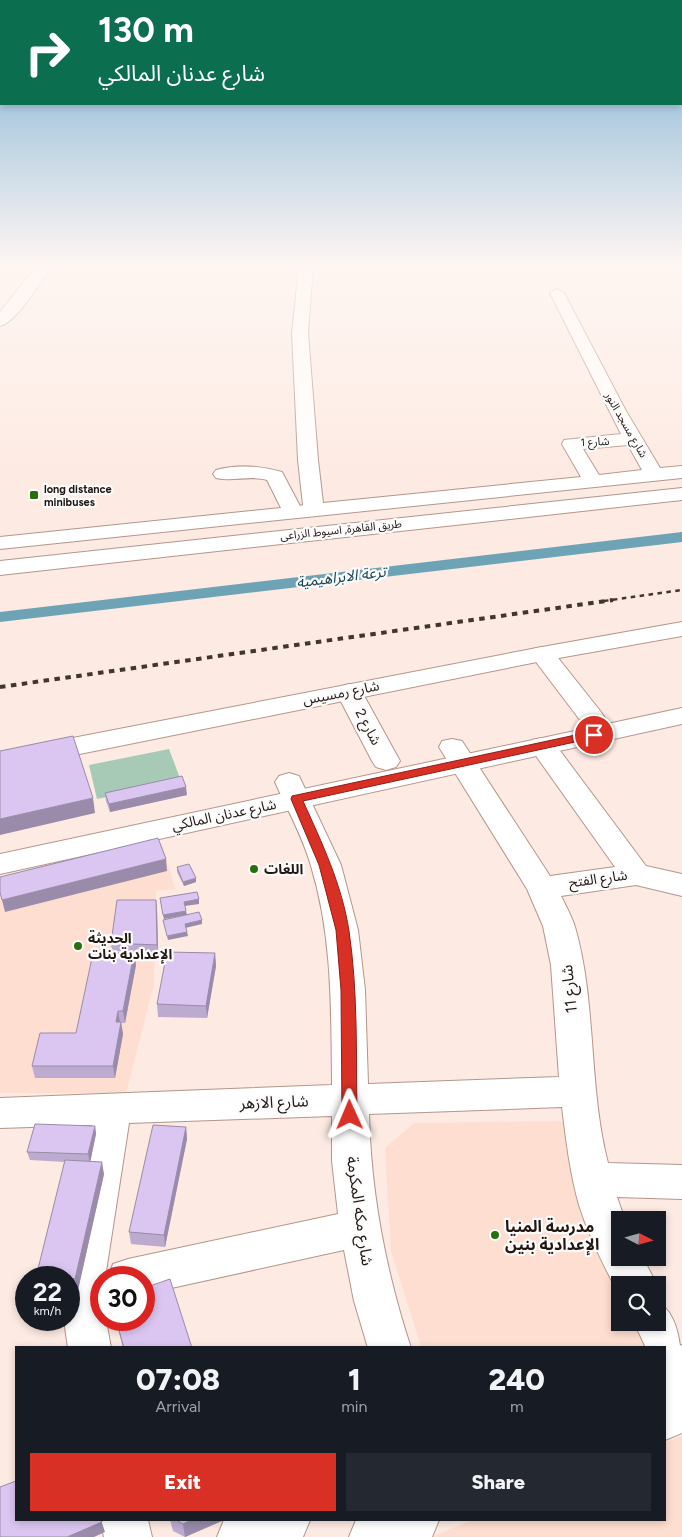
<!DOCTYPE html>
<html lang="en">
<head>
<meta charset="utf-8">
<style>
	:root { --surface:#171b24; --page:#242831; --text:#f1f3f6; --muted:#9ea1a6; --accent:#d93025 }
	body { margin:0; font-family:Figtree,"Noto Sans Arabic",sans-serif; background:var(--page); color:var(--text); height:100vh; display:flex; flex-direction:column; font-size:19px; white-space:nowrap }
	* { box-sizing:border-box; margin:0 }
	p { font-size:16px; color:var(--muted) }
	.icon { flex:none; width:28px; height:28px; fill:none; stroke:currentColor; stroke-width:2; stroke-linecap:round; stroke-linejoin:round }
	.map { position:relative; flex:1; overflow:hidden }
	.details { position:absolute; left:15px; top:1346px; width:651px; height:175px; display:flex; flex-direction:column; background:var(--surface); border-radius:0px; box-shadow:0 2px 8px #0003 }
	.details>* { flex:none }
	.guide { position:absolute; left:0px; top:0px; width:682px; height:105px; box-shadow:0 2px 8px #0003; background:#0b6e4f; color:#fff; overflow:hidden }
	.needle { width:32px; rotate:96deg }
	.controls { position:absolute; left:611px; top:1211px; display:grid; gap:10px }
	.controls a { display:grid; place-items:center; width:55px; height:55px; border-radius:0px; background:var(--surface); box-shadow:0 2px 8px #0003; font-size:25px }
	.speed { position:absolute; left:15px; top:1266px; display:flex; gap:10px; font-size:25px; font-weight:700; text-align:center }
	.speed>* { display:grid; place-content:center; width:65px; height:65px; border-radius:50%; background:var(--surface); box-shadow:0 2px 8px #0003; line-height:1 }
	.speed small { font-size:12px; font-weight:400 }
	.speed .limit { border:8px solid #d22; background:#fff; color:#111 }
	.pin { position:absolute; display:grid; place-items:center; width:42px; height:42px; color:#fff; margin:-21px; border:2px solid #fff; border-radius:50%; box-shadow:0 1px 5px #0007 }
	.me { position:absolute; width:55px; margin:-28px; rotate:359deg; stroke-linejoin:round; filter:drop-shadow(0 0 4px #0008) }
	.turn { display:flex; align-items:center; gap:18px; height:105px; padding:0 15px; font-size:22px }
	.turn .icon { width:65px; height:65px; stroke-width:2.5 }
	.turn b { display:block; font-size:35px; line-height:42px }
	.eta { display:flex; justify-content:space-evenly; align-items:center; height:85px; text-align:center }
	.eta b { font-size:30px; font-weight:800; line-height:35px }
	.primary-button { display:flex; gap:10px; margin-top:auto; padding:10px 15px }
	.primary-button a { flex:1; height:58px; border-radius:0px; background:var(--accent); color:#fff; font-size:20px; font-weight:800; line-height:58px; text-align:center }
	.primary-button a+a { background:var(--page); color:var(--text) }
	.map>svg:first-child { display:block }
	.built { fill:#fdded0 }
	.green { fill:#a7cab7 }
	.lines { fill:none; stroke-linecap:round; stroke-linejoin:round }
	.canal { fill:#6da3b4; fill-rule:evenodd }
	.minor-casing { stroke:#b3968a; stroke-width:2 }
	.major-casing { stroke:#b3968a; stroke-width:2 }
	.highway-casing { stroke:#b3968a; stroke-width:2 }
	.minor { fill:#fff; fill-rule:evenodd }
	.major { fill:#fff; fill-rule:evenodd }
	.highway { fill:#fff; fill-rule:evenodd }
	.rail-far1 { stroke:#41352f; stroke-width:2.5; stroke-dasharray:4.5 4.5; stroke-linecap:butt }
	.rail { stroke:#41352f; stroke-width:4; stroke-dasharray:5.5 5.5; stroke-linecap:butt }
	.wall { fill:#bcaacf }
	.shaded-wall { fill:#998ba9 }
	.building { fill:#dbc6f1; stroke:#998ba9 }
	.route { fill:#d93025; stroke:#8d1f18 }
	.poi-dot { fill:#286f0d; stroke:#fbfbfb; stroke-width:2 }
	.labels { text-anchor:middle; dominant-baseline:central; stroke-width:4.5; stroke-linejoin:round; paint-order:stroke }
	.far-street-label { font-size:11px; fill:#221712; stroke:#fbfbfb }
	.far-poi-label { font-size:11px; font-weight:bold; fill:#221712; stroke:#fbfbfb; text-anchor:start }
	.street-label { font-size:14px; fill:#221712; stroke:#fbfbfb }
	.poi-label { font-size:14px; font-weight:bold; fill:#221712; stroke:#fbfbfb; text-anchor:start }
	.water-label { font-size:15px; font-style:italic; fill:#164653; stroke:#fbfbfb }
	.near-street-label { font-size:16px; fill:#221712; stroke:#fbfbfb }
	.near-poi-label { font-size:16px; font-weight:bold; fill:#221712; stroke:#fbfbfb; text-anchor:start }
</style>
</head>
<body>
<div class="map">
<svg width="682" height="1537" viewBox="0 0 682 1537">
	<rect width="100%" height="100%" fill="#fdeae2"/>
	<g class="built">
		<path d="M162,843L175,889L156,891L154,984L126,1093H0V885Z"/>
		<path d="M577,1121L620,1286V1322L635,1323L645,1347H421L391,1251L385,1148L414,1123Z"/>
		<path d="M682,1436V1537H431L473,1520H665V1443Z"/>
	</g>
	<path class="green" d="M169,749L181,781L97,799L89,765Z"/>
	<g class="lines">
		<path class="canal" d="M682,532V542L0,622V612Z"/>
		<defs>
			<g id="minor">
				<path d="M36,267H51C40,282 17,322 0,326V312Z"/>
				<path d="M299,267H313L308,333L318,460L323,503L581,477L562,444L564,440L621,434L550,293L557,289L564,293L626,411L660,468L682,466V478L0,549V537L281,508L267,480C251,475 233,482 216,478L213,474L216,470C238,464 261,466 282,472L300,506L303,505L298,460L292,333ZM628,445L642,470L599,475L583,449Z"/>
				<path d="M542,647L551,649L601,712L605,718L601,724L592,726L583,724L530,654L533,649Z"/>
				<path d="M349,684L358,687L362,692L400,761L396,767L386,770L376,767L372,761L336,692L340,687Z"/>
				<path d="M542,738L552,740L646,866L682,874V896L636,885L561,896C566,906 572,917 575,927C597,1003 588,1086 608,1163L682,1165V1199L617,1197L625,1220H620V1258H643L657,1285H620V1296C604,1267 589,1236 579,1205C570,1173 566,1140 562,1107L369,1114C371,1194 386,1272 411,1348H368L354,1301L344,1250L144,1294V1278H108L113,1264L128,1259L338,1214L332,1161V1116L129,1123L105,1278H101V1320H106L111,1348H68L64,1320H69V1278H64L92,1125L0,1128V1098L332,1085C331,1011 333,938 311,866C303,837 287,809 275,782L279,776L289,773L299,776L341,865L358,930L365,990L368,1084L559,1077L551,965L543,926L527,889L439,747L442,741L452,739L462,741L550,876L615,867L529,746L532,740Z"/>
				<path d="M658,1302C682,1316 682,1358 682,1389L679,1390L665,1384V1348H646L634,1322H658Z"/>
				<path d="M100,1520H148L152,1537H104Z"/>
			</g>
			<g id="major">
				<path d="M682,622V636L542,661L0,770V752L542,647Z"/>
				<path d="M682,708V724L0,874V854Z"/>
				<path d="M682,1345V1433L665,1440V1352Z"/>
				<path d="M224,1520H310L303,1537H217Z"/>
				<path d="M356,1520H439L432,1537H349Z"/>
			</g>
			<path id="highway" d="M682,488V500L0,575V561Z"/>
		</defs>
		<use href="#minor" class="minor-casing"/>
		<use href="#major" class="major-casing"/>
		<use href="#highway" class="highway-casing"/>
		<use href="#minor" class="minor"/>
		<use href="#major" class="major"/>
		<use href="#highway" class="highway"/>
		<path class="rail-far1" d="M604,601L682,590"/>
		<path class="rail" d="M0,687L613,600"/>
	</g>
	<g class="wall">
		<path d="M105,793L187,795L110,812L106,801Z"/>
		<path d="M177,867L196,882L184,886L177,872Z"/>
		<path d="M156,900L157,908L158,953L112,951L111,943Z"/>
		<path d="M134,953L136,965L125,1023H121L123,1034L115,1078H35L32,1066L76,1033Z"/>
		<path d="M215,953L216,966L207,1018L158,1017L157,1004Z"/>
		<path d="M95,1126L96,1134L90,1162L104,1174L78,1290H69V1278H36V1277L65,1162L30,1160L27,1152Z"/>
		<path d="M186,1127L187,1139L165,1247L131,1244L129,1232Z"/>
		<path d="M116,1320H144L192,1348H123Z"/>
		<path d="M170,1520H224L185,1537L173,1531Z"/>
	</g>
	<g class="shaded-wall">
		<path d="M186,787L187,795L110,812L109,804Z"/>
		<path d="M93,798L95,813L0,835V819Z"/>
		<path d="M166,859L167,871L5,912L2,900Z"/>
		<path d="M196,878V882L184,886L183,882Z"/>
		<path d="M199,899V904L185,906L184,902Z"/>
		<path d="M156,900L157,908L158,953L157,945Z"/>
		<path d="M186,911L187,915L164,919L163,915Z"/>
		<path d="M202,920V924L185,928V924Z"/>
		<path d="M187,932L188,936L168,940L167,936Z"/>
		<path d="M134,953L136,965L125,1023L123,1011Z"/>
		<path d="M215,953L216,966L207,1018L206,1006Z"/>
		<path d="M118,1011L120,1023L116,1022Z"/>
		<path d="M121,1022L123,1034L115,1078L113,1066Z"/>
		<path d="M95,1126L96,1134L90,1163L88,1154Z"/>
		<path d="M186,1127L187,1139L165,1247L164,1235Z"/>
		<path d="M102,1162L104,1174L78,1290L75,1279Z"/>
		<path d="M101,1520L105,1532L94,1537H67Z"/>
		<path d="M191,1520H224L185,1537L183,1524Z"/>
	</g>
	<g class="building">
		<path d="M73,736L93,798L0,819V751Z"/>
		<path d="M182,776L186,787L109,804L105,793Z"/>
		<path d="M158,838L166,859L2,900L0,892V877Z"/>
		<path d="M189,864L196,878L183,882L177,867Z"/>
		<path d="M197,892L199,899L184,902L186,911L163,915L160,898Z"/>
		<path d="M117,900H156L157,945L111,943Z"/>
		<path d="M199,912L202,920L185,924L187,932L167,936L163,920Z"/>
		<path d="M167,952L215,953L206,1006L157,1004Z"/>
		<path d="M93,953H134L123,1011H118L116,1022H121L113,1066H32L40,1033H76Z"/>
		<path d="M35,1124L95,1126L88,1154L27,1152Z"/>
		<path d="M153,1125L186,1127L164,1235L129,1232Z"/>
		<path d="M65,1160L102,1162L75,1279L69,1278L36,1277Z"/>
		<path d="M170,1279L192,1348H124L116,1320H144V1288Z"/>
		<path d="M16,1481V1520H101L102,1522L67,1537H0V1487Z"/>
		<path d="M176,1520H191L183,1524Z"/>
	</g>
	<linearGradient id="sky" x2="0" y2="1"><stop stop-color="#77add3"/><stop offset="0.55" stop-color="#fef6f2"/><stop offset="1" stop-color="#fef6f2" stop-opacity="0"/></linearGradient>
	<rect width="682" height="483" fill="url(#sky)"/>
	<path class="route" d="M594,731L598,732V737L303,801C322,843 342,885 349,931C358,992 356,1054 357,1115L355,1119L350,1121L344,1119L342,1115L341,990L336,930L319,865L291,799L292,796Z"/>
	<g class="poi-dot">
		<rect x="29" y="490" width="10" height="10" rx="2.5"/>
		<circle cx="254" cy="869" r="5"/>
		<circle cx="78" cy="946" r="5"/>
		<circle cx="495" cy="1235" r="5"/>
	</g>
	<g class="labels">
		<g class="far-street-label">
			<text transform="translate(626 425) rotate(60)">شارع مسجد النور</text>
			<text transform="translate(595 442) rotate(-3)">شارع 1</text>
			<text transform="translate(341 530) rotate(-6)">طريق القاهرة, اسيوط الزراعى</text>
		</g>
		<g class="far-poi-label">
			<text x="44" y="489">long distance<tspan x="44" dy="13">minibuses</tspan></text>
		</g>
		<g class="street-label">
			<text transform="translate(341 693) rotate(-11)">شارع رمسيس</text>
			<text transform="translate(368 727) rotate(62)">شارع 2</text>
			<text transform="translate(224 815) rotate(-12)">شارع عدنان المالكي</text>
			<text transform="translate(598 879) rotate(-8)">شارع الفتح</text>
		</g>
		<g class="poi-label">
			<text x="264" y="869">اللغات</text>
			<text x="88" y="938">الحديثة<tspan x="88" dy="16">الإعدادية بنات</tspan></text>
		</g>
		<g class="water-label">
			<text transform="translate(341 577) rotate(-7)">ترعة الابراهيمية</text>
		</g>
		<g class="near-street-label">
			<text transform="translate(569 989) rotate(-96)">شارع 11</text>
			<text transform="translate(274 1102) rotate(-2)">شارع الازهر</text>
			<text transform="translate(360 1211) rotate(82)">شارع مكه المكرمة</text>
		</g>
		<g class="near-poi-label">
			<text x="505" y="1226">مدرسة المنيا<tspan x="505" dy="18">الإعدادية بنين</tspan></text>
		</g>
	</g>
</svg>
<div class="controls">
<a><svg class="needle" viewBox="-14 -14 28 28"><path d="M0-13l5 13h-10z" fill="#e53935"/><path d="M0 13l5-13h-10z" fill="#9ea1a6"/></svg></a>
<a><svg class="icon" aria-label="search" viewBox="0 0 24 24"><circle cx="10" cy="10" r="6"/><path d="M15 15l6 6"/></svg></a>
</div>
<div class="speed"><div>22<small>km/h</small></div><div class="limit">30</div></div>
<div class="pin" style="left:594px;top:735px;background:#d93025"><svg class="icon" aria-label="arrive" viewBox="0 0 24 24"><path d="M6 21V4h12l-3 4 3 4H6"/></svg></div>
<svg class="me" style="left:350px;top:1115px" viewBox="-20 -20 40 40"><path d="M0-17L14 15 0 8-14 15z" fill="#d93025" stroke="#fff" stroke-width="4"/></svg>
<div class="guide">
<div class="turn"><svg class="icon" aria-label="right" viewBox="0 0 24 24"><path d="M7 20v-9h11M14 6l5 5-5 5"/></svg><div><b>130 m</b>شارع عدنان المالكي</div></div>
</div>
<section class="details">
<div class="eta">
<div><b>07:08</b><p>Arrival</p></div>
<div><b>1</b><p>min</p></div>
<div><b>240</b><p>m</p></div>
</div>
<div class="primary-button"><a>Exit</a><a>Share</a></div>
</section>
</div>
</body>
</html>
